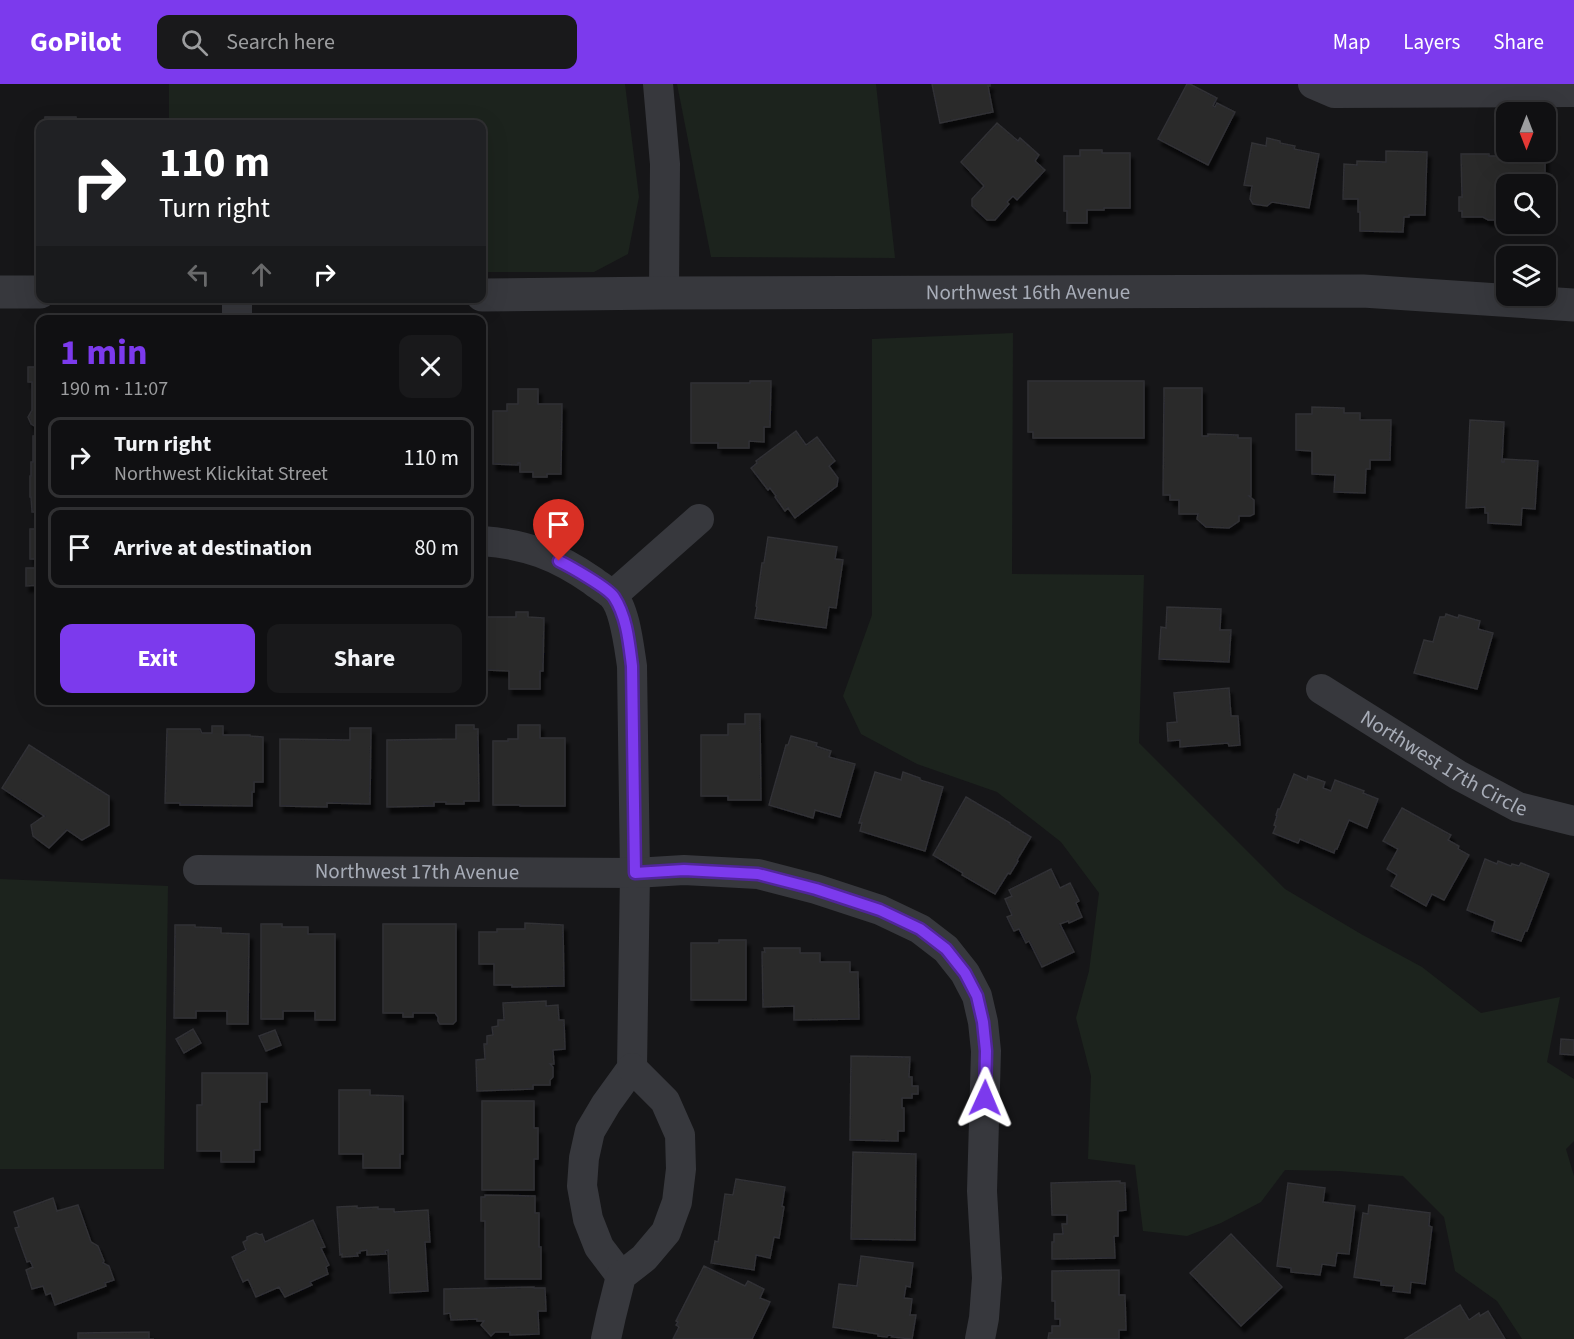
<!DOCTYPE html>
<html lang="en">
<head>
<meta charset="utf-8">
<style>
	:root { --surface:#101012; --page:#19191b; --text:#f1f3f6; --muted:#9c9d9f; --line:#303032; --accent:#7c3aed }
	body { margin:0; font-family:"Source Sans 3",sans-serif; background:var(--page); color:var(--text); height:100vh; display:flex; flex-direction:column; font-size:22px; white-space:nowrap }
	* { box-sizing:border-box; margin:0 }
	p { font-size:20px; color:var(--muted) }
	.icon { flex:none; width:33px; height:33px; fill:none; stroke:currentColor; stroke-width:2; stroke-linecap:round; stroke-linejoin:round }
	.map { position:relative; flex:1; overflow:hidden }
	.sheet { position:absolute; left:36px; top:231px; width:450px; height:390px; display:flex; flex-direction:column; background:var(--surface); border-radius:12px; box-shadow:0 6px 24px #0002,0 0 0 2px var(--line) }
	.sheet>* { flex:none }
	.guide { position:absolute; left:36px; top:36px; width:450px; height:183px; border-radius:12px; box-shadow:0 6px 24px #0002,0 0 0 2px var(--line); background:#202124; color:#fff; overflow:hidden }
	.needle { width:39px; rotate:180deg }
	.controls { position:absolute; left:1496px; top:18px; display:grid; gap:12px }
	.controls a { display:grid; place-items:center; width:60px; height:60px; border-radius:12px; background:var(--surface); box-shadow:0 6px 24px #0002,0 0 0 2px var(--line); font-size:30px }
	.pin { position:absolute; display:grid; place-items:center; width:51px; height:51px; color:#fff; margin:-62px -26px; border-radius:50% 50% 50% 0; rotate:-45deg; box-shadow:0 0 6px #0007 }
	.pin .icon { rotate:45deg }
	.me { position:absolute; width:66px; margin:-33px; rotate:1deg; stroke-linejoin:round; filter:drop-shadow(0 0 4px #0008) }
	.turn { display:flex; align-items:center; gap:21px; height:126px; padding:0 24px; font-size:27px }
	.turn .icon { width:78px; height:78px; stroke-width:2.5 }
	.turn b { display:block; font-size:42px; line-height:51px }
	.lanes { display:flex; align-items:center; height:57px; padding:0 24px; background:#0003; justify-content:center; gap:30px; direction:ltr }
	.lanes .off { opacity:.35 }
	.round { display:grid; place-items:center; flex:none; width:63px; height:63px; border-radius:12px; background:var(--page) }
	.headline { display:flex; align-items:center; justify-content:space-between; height:102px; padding:0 24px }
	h1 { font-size:36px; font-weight:700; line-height:45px; color:var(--accent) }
	.button { display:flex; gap:12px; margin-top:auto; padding:12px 24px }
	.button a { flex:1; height:69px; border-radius:12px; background:var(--accent); color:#fff; font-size:24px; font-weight:700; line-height:69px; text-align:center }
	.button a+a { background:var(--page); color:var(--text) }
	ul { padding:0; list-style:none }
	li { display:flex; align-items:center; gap:18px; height:81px; margin:0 12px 9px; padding:0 12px; border:3px solid var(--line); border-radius:12px }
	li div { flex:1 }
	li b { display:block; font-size:22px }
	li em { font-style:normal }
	header { display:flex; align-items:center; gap:36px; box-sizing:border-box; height:84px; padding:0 30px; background:var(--accent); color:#fff }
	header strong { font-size:28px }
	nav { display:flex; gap:33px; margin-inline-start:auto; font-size:21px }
	.search { width:420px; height:54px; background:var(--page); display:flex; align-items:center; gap:15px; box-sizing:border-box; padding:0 21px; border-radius:12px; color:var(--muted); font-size:22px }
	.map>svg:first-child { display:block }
	.green { fill:#1c231d }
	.building { fill:#29292c; stroke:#303034; stroke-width:1.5; filter:url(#shadow) }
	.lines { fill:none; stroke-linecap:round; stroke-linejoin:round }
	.minor { stroke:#37383d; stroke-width:30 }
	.tertiary { stroke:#37383d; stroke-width:33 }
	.route-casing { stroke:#51269a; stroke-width:15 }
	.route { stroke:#7c3aed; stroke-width:10 }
	.labels { text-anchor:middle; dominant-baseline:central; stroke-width:6; stroke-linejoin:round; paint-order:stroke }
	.street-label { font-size:21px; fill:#a8adb8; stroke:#111113 }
</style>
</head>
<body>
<header>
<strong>GoPilot</strong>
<div class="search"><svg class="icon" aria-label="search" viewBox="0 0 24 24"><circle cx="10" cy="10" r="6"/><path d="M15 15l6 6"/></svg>Search here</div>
<nav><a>Map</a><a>Layers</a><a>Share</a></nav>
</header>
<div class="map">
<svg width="1574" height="1255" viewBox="0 0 1574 1255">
	<defs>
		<filter id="shadow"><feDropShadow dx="3.5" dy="6" stdDeviation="1.5" flood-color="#0009"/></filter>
	</defs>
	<rect width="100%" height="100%" fill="#161618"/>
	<g class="green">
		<path d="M169,0H625L639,113L628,170L594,188H482V40H169Z"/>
		<path d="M677,0H876L895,174L711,173Z"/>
		<path d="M1013,249L1012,490L1144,491L1139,659L1285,805L1361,850L1422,883L1481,929L1560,913L1547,978L1574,995V1057L1566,1065L1574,1092V1255H1522L1497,1217L1455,1187L1444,1133L1403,1092L1339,1087L1285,1086L1261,1118L1221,1139L1187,1152L1143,1147L1135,1081L1088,1075L1091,992L1076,934L1089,887L1099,809L1061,758L997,708L917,680L861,650L843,612L872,531V255Z"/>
		<path d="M0,795L168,802L164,1085H0Z"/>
	</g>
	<g class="building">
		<path d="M932,0H990V2H988L993,28L940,39Z"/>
		<path d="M1187,0H1190L1217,14L1213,22L1215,23L1217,19L1235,28L1208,81L1158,55Z"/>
		<rect x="45" y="33" width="31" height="7"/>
		<path d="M997,39L1018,57L1020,54L1039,71L1035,77L1045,86L1017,116L1013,112L1007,118L1009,120L995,136H987L972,122V115L984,102L961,78Z"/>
		<path d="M1267,54L1280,57V59L1295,62L1294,65L1319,70L1309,124L1272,118L1267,122L1253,120L1250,115L1252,102L1244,101L1252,59L1266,62Z"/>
		<path d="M1080,66H1102V69H1130V124H1104V126H1087V139H1067V127H1064V72H1080Z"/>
		<path d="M1386,67L1427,68L1425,131H1409V133H1404L1403,148L1360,147V128H1358V115H1343L1344,80L1357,81V77L1386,78Z"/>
		<path d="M1461,70H1489V72H1545V100H1506V134H1501L1499,136H1488L1483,133H1462V127H1459V113H1462Z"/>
		<path d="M28,283H40V344H38L31,340L28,333L32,326V298H28Z"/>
		<path d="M750,297H771L770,343H764V358L749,357V364H718V359H691V299H750Z"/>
		<path d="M1028,297H1144V354H1033V348H1028Z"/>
		<path d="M1164,304H1202V352H1208V350L1238,351V354H1251V412H1249L1254,416V430L1250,432H1239V437L1229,444L1206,443L1197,435L1198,430H1179V416H1170V411H1163Z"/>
		<path d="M518,305H538V320H562L561,390H547V393H533V388H520V379H518V381L493,380V327H507V320H518Z"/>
		<path d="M1312,323L1344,324V329H1360V336H1391L1390,376H1370V385H1366L1365,409L1334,408L1335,391L1312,390V367L1296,366V330H1312Z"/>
		<path d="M1470,336L1504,338L1502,378H1504V375L1538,377L1535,425L1522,424L1521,441L1488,439V429H1485V423L1466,424Z"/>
		<path d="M796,347L806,361L817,353L835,377L829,382L838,394L837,402L795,434L788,424L785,427L775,413L776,412L770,404L768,406L751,384L757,379L756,377Z"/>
		<path d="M33,352H40V428H32L31,413H30V392H31V378H33Z"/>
		<path d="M30,445H40V501L26,502V484H38V475H30Z"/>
		<path d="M768,453L837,463L835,475L843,476L836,524L829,523L826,544L755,534L757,523L756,522L762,479H764Z"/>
		<path d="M1167,523L1221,525L1220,546H1231L1229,578L1159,575L1161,543L1166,544Z"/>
		<path d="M516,528H528V533L544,534L543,587H540V605H509V587L486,586L487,572H482V536H487V533H516Z"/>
		<path d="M1446,530L1458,534L1459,531L1480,537L1478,545L1493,549L1477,605L1414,589L1424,556L1433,558L1440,533H1445Z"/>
		<path d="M1229,604L1231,632H1238L1240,661L1229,662L1228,659L1180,663V656L1168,657L1167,639L1177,638L1174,609Z"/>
		<path d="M745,630H760L761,716H728V712H701V651H728V640H745Z"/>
		<path d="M456,641H474V645H478L479,717H464V720H446V718H434V722L387,723V656L456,655Z"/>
		<path d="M518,641H540V654H565V722H520V721H493V657H508V655H518Z"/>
		<path d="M212,642H223V651H250V652L263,653V698H254V708H252V722L180,721V719H165L167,645H200L202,649H212Z"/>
		<path d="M350,644H371L370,720L327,719V723L280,722V655L350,656Z"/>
		<path d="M791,652L817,659L816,662L831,667L829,673L855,680L840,733L815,726L813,734L769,721L786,661H788Z"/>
		<path d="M29,661L109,712V741L82,756L67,746L49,764L33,752L31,741L44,732L2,704Z"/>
		<path d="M875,688L901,696L903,688L920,694V696L943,703L925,767L860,747L862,739H859Z"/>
		<path d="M1294,690L1307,696L1308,692L1325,698L1323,704L1331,707L1335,696L1364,707L1363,709L1378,715L1367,744L1349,736L1337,765H1335L1334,769L1300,755L1298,759L1273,749L1276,742L1274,741L1277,732L1276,731L1278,725H1280Z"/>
		<path d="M966,713L1010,739V740L1031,753L1017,776L1018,777L1010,790L1008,789L995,810L962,791L963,789L933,771Z"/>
		<path d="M1402,724L1451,751L1448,756L1459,762L1458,765L1469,771L1444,816L1432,810L1426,822L1391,802L1397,791L1387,785L1398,765L1383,757Z"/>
		<path d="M1485,775L1497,780L1498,777L1511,782L1512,780L1519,782L1521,779L1549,790L1527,847H1525L1521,857L1492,847L1495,837L1467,826Z"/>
		<path d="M1051,785L1060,804L1070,799L1079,817L1076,819L1082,833L1069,839L1068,837L1060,840L1074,868L1042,883L1029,857L1026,859L1019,845L1014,847L1007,833L1012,831L1005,815L1012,812L1009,806Z"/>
		<path d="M525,839L563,841L564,902L512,903V901H494V880H479V848H497V845H525Z"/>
		<path d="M261,840H282V843H308V850H335V936H315V927H283V935H261Z"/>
		<path d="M383,840H456V937L453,940H440L438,937V933L435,929H413V933H403V929H383Z"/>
		<path d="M175,841H195V843L221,844V849L249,850L248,940H227V927H196V934H174Z"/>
		<path d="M719,856H746V916H691V859H719Z"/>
		<path d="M764,864H800V869H820V878H850V888H858L859,935L794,936V922L763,923L762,868H765Z"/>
		<path d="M546,917V922L558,921L559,936H564L565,965L553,966L554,980H550L553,983V993L550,996V1001H533V1005L477,1007L476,976L485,975L484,960H487V952L493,951L492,943L498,942V936H504L503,919Z"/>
		<path d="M193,945L201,959L184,969L176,955Z"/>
		<path d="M275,946L281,961L266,967L259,952Z"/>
		<path d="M1561,955L1574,956V971L1560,970Z"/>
		<path d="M851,972L910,973L909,993H912V1002H918V1010H912V1014H902V1024H904V1047H898V1057L850,1056Z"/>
		<path d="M202,989H267V1018H260V1066H254V1078H221V1067H197V1021H202Z"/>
		<path d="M339,1006H370V1011L403,1012V1070H400V1084H363V1070H339Z"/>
		<path d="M482,1017H534V1044H538V1075H534V1106H482Z"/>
		<path d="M853,1068L916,1070L915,1156L851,1155Z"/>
		<path d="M736,1095L785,1103L782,1122L784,1123L779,1154L774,1153L770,1174L756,1171L754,1186L711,1179L715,1157L718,1158L725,1110L733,1111Z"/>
		<path d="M1120,1097V1099H1125L1126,1126L1118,1127V1152H1114L1115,1174L1052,1175V1158H1054V1150H1063L1062,1140H1067V1131H1052L1051,1099Z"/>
		<path d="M1288,1099L1325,1104L1323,1118L1355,1122L1349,1170L1337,1169L1335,1182L1322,1180L1320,1191L1291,1188V1184L1277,1182Z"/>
		<path d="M485,1111L535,1112V1129H539V1163H541V1195H485V1137H481V1113H485Z"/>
		<path d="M53,1114L57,1127L78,1121L91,1158L98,1162L104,1177L103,1179L109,1182L114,1196L105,1199L106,1202L55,1221L51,1209L46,1211L43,1202L32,1205L26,1186L33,1183L30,1177L27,1178L15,1144L19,1143L14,1128Z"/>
		<path d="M1369,1121L1430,1129L1429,1142L1432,1143L1425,1200L1411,1198L1410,1209L1393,1207L1394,1202L1381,1201V1197L1354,1193L1363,1129L1368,1130Z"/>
		<path d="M357,1122V1124L378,1123V1125H394V1128L428,1126L430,1158H425L428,1207L390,1209L388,1166L385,1167L386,1170L367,1171V1166L360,1167V1169H357L358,1172L342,1173V1170L340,1171L337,1123Z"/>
		<path d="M313,1136L325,1163L321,1164L329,1181L326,1183L328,1190L310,1198L312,1201L285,1213L279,1203L256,1213L248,1195L243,1198L232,1173L246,1166L243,1158L247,1156V1153L256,1149L260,1151L262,1150L265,1158Z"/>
		<path d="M1231,1150L1282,1203L1241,1242L1190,1189Z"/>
		<path d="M861,1172L913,1179L910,1203L906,1202L904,1214L912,1215L910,1231H916L912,1255L892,1253L893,1252L888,1251L887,1253L878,1252V1250L833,1243L839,1200L857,1202Z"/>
		<path d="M704,1182L745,1202L748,1197L764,1205L760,1214L770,1218L752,1255H673L679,1243L676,1241L678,1238L676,1237Z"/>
		<path d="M1119,1186V1211H1125L1126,1246H1119V1255H1048L1049,1249H1052V1242H1060V1235H1055V1217H1052V1187Z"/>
		<path d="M534,1203V1204H545L546,1227H538L539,1250L510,1251V1248H495L491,1252L481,1241L484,1237H477V1235L451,1236L450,1229L444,1230V1205Z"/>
		<path d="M1460,1221L1469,1236L1479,1229L1480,1232L1488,1227L1505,1255H1405Z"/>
		<path d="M149,1248V1255H154H78V1249Z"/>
	</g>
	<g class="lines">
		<g class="minor">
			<path d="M658,0L665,80L664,209"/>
			<path d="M1313,0L1334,9L1574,8"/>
			<path d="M237,214V236"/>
			<path d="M482,457C526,460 557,472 593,497C599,502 607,506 612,511C625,524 629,563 632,582L635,789L632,984L606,1020L590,1047L584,1074L582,1102L588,1135L599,1163L621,1192"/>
			<path d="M613,511L699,435"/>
			<path id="s1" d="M1321,605L1458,691L1518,723L1574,737"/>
			<path id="s2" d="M198,786L635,789L684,786L758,790L816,805L880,826L920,845L946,865L965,889L977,912L983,938L986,967L982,1107L987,1194L984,1234L980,1255"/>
			<path d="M606,1255L611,1232L621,1192L644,1174L666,1148L677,1118L681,1085L680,1051L665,1017L632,984"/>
		</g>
		<g class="tertiary">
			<path d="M0,208H40"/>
			<path id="s3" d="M482,211L664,209L1363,207L1574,221"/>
		</g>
	</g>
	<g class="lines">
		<defs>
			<path id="route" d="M559,477C571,483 608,504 614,513C627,533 629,559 632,582L635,789L684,786L758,790L816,805L880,826L920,845L946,865L965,889L977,912L983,938L986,967L985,1014"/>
		</defs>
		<use href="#route" class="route-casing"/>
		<use href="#route" class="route"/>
	</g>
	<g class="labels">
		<g class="street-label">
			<text stroke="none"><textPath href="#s3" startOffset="546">Northwest 16th Avenue</textPath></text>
			<text stroke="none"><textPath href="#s1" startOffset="144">Northwest 17th Circle</textPath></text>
			<text stroke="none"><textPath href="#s2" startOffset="219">Northwest 17th Avenue</textPath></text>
		</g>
	</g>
</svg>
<div class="controls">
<a><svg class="needle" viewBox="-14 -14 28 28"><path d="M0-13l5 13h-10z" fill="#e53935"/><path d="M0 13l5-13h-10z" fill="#9c9d9f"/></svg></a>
<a><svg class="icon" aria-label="search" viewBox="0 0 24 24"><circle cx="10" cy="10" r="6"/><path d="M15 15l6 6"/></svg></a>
<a><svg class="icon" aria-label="layers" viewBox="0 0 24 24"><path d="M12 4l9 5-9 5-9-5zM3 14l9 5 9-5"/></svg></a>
</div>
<div class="pin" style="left:559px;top:477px;background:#d93025"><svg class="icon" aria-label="arrive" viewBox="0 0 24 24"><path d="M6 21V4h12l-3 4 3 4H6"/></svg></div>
<svg class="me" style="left:985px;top:1014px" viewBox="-20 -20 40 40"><path d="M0-17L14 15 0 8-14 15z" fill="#7c3aed" stroke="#fff" stroke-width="4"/></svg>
<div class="guide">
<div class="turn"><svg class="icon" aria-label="right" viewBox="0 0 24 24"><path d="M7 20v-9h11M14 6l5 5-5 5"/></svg><div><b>110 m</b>Turn right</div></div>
<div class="lanes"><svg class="icon off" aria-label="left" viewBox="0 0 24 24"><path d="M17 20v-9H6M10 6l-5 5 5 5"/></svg><svg class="icon off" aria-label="ahead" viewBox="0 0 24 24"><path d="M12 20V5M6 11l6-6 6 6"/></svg><svg class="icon" aria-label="right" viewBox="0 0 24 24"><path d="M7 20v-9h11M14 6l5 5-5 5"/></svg></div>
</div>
<section class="sheet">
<div class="headline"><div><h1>1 min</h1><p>190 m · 11:07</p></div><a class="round"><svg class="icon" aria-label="close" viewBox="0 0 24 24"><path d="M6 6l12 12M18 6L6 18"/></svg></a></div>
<ul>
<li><svg class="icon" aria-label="right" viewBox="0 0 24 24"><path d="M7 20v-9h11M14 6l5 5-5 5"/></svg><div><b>Turn right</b><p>Northwest Klickitat Street</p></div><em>110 m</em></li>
<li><svg class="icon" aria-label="arrive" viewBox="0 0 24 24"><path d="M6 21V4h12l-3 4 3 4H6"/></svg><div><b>Arrive at destination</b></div><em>80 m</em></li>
</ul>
<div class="button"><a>Exit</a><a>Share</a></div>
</section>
</div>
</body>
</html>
